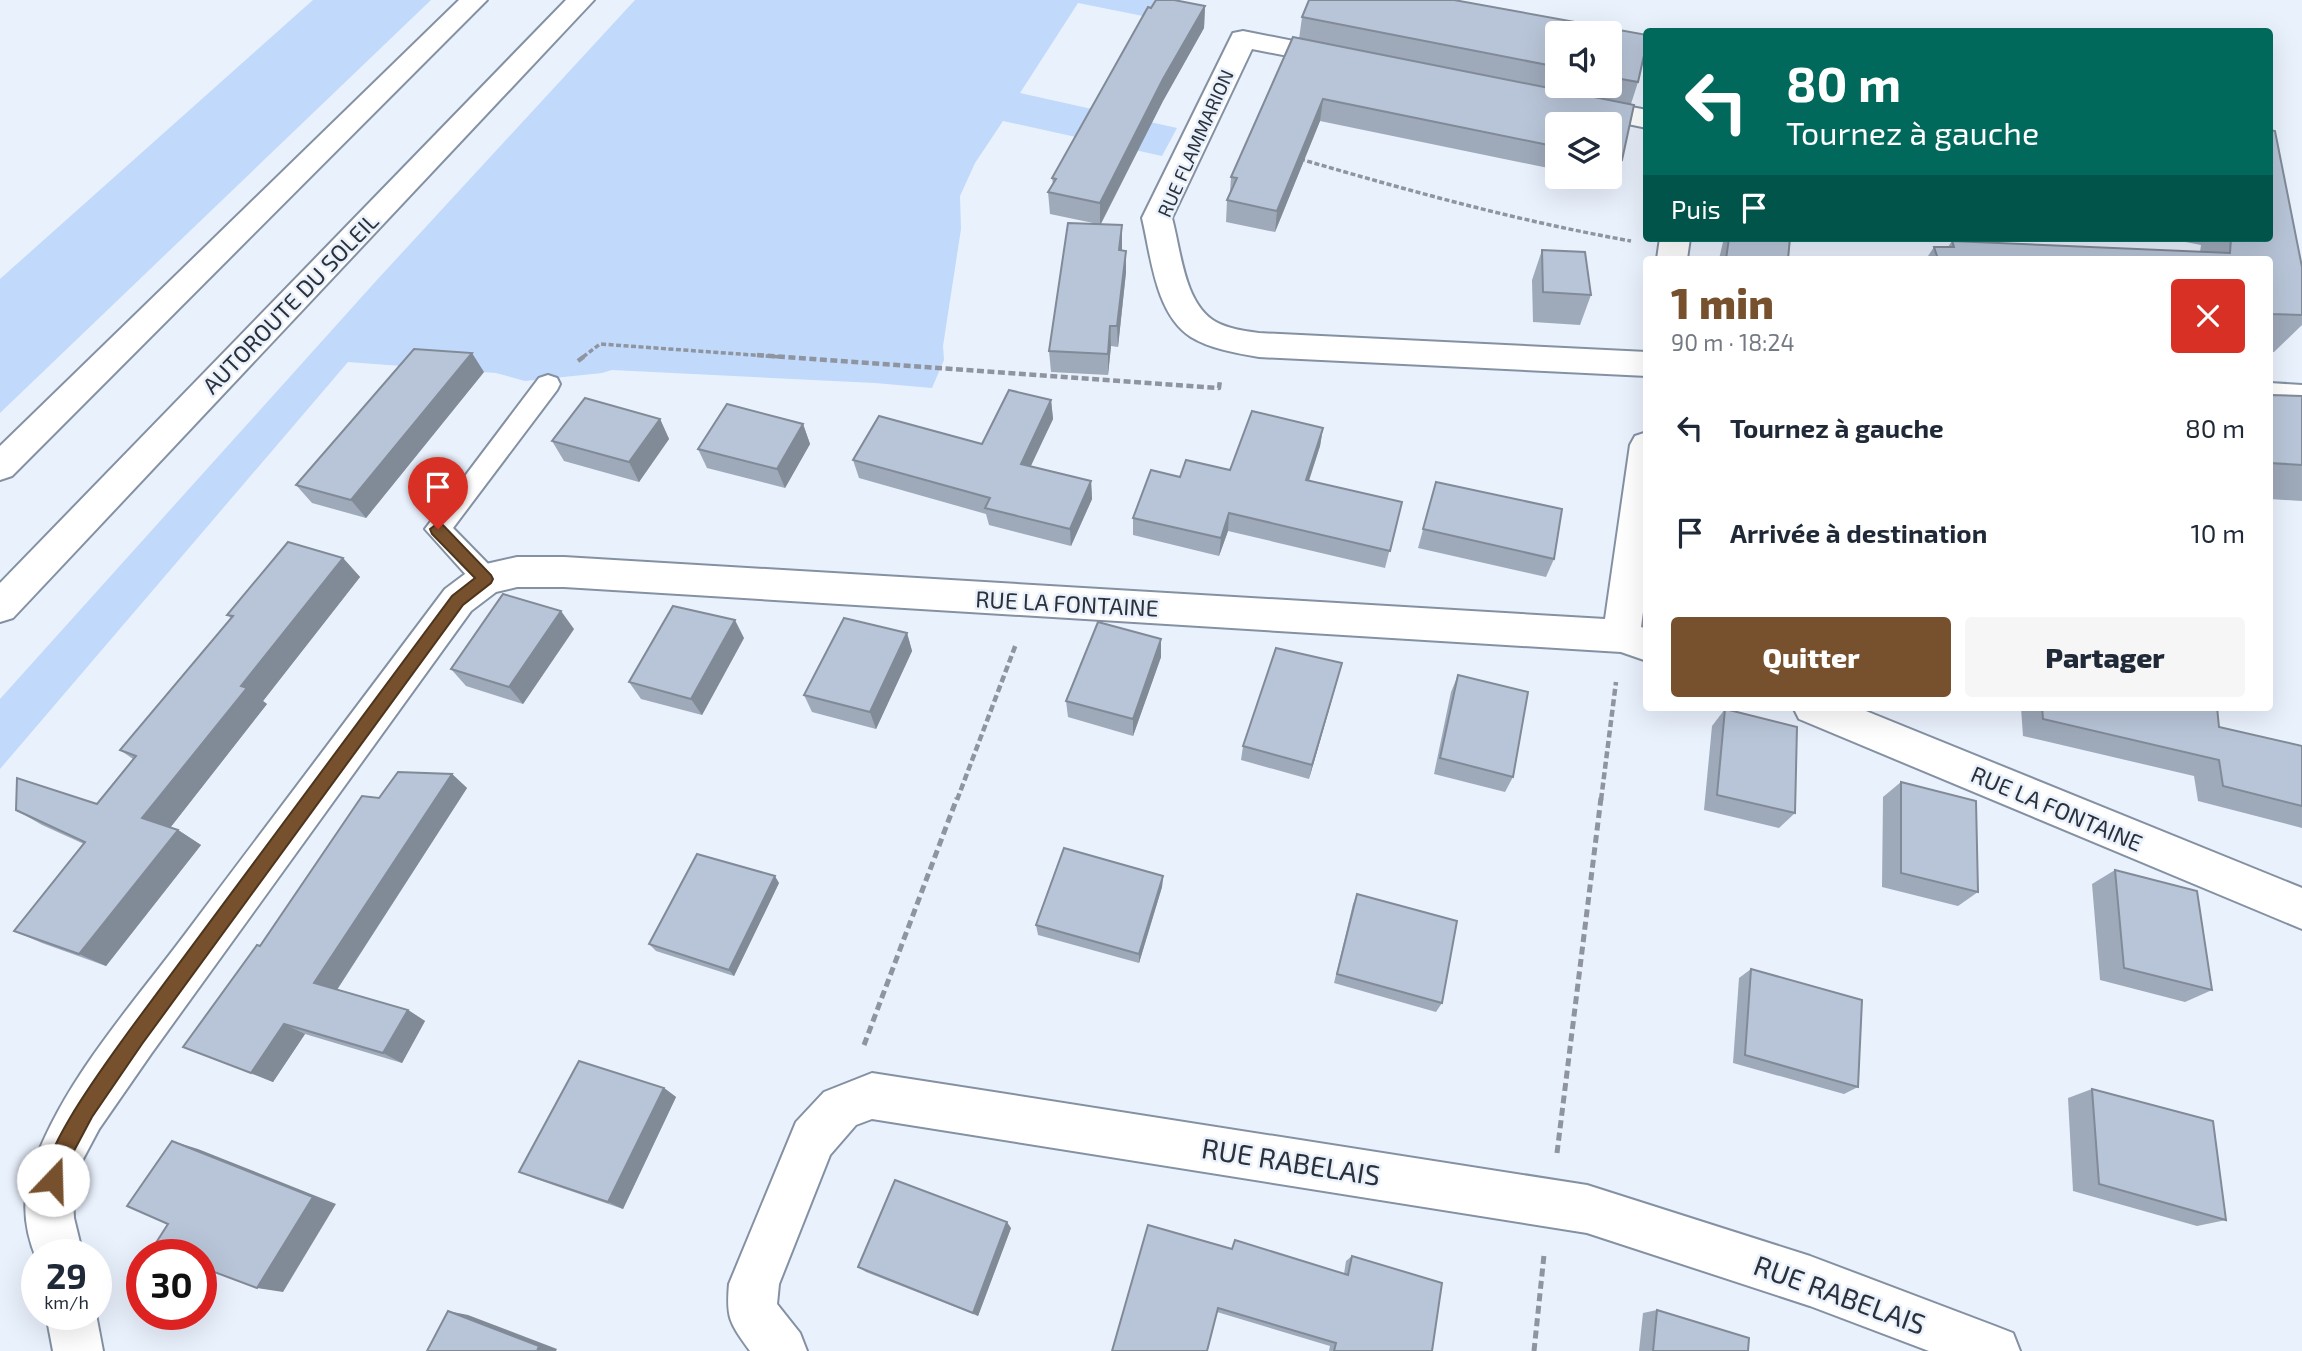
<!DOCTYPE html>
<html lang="fr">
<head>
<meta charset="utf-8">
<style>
	:root { --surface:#fff; --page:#f6f6f7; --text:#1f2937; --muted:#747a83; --accent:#77512d }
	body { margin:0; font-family:"Exo 2",sans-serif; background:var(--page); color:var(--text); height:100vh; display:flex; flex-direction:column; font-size:26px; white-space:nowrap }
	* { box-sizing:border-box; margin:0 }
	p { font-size:23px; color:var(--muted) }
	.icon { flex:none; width:38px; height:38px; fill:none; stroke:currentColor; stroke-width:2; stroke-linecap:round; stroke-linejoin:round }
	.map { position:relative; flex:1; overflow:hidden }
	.drawer { position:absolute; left:1643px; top:256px; width:630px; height:455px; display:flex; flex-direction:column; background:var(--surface); border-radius:7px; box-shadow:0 7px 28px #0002 }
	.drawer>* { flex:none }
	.guide { position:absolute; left:1643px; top:28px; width:630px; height:214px; border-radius:7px; box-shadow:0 7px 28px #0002; background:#00695c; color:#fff; overflow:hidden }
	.buttons { position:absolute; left:1545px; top:21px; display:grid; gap:14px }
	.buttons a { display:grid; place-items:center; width:77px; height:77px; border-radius:7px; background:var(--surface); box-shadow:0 7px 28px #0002; font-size:35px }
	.speed { position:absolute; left:21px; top:1239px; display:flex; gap:14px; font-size:35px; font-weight:700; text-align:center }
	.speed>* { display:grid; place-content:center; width:91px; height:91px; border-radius:50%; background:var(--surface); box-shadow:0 7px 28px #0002; line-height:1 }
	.speed small { font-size:18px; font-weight:400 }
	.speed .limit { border:10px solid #d22; background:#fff; color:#111 }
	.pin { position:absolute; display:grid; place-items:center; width:60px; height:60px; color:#fff; margin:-72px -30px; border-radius:50% 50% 50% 0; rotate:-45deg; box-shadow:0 0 7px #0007 }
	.pin .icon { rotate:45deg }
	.me { position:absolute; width:77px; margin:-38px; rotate:21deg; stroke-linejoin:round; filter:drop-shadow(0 0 5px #0008) }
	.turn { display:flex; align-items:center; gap:24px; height:147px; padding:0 28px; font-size:32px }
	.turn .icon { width:91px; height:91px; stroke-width:2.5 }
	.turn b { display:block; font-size:49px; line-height:60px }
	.then { display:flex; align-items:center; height:66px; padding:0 28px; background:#0003; gap:14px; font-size:26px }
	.round { display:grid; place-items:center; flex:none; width:74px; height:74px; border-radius:7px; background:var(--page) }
	.headline { display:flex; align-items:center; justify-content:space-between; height:119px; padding:0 28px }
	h1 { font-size:42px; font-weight:800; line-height:52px; color:var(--accent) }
	.cta { display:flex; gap:14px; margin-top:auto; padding:14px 28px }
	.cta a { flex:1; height:80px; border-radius:7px; background:var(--accent); color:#fff; font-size:28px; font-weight:800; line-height:80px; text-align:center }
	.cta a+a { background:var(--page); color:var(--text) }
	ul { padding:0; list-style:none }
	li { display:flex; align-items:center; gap:21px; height:105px; padding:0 28px }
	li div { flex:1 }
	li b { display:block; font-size:26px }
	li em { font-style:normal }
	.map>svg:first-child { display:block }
	.green { fill:#c1d9fa }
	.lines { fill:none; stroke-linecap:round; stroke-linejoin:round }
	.service-casing { stroke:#8491a3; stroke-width:4 }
	.minor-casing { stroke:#8491a3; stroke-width:4 }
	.motorway-casing { stroke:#8491a3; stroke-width:4 }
	.path-far2 { stroke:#8f95a0; stroke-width:3.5; stroke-dasharray:5 2.5; stroke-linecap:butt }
	.path-far1 { stroke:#8f95a0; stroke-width:4.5; stroke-dasharray:7 3.5; stroke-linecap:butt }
	.path { stroke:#8f95a0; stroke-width:5; stroke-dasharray:8 4.5; stroke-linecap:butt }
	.service { fill:#fff; fill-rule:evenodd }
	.minor { fill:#fff; fill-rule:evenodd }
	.motorway { fill:#fff; fill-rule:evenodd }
	.wall { fill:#9ea9ba; fill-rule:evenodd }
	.shaded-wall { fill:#818a97 }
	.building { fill:#b8c5d8; stroke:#818a97; stroke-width:2 }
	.route { fill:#77512d; stroke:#4d351d; stroke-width:2 }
	.labels { text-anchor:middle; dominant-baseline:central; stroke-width:5; stroke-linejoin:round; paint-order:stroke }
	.far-street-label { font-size:19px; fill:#2c3139; stroke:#e9f1fd }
	.street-label { font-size:23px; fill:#2c3139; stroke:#e9f1fd }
	.near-street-label { font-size:28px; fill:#2c3139; stroke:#e9f1fd }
</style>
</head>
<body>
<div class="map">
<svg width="2302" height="1351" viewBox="0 0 2302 1351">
	<rect width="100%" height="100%" fill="#e9f1fd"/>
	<g class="green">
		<path d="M313,0H431L0,413V279Z"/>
		<path d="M635,0H1173L1163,20L1078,3L1020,93L1177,128L1162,156L1003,121L975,163L960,196L961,229L943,346L944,360L932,388L875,383L612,370L602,373L525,381L496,373L348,362L0,769V699L376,281Z"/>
	</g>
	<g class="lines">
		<defs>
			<path id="service" d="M548,375L557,378L560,384L557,390L453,528L495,571L499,579L495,587L486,590L477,587L425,529L539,378Z"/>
			<g id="minor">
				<path d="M1243,31L1339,50L1349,52L1353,58L1349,64L1339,66L1252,49L1172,218C1181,251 1184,304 1216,322C1229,329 1245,331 1259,333L1647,352V376L1259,357C1236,353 1211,349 1191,337C1155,314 1151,255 1142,218L1230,39L1233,33Z"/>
				<path d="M1580,97L1647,110V128L1570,112L1566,106L1570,100Z"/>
				<path d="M1660,238H1690L1687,259H1657Z"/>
				<path d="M2270,383L2302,385V409L2270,407Z"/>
				<path d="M1647,432V582L1641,627L1647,629V661L1621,652L564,587H517L496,592L471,611L151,1054L99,1129L82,1161L73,1197L74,1218L83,1255H37V1260C25,1232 21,1202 31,1172C61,1083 130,1008 186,933C272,818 359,704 445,589L473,568L486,564L517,557H564L1605,619L1630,445L1635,436Z"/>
				<path d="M1793,707H1856L2302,888V929L1799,719Z"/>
				<path d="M872,1073L1587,1185L1810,1256L1995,1326L2013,1333L2020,1351H1929L1810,1306L1587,1233L872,1119L856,1125L830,1155L779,1284L777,1304L800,1333L807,1351H750C730,1323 726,1319 729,1284L796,1122L824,1092Z"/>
				<path d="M46,1314H96L103,1351H53Z"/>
			</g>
			<g id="motorway">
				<path d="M459,0H487L12,476L0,480V446Z"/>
				<path d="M566,0H594L13,618L0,622V583Z"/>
			</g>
		</defs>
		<use href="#service" class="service-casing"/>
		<use href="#minor" class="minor-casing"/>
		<use href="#motorway" class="motorway-casing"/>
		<g class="path-far2">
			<path d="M1300,159C1410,191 1518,221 1631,241"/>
			<path d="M583,357L600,344L781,357"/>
		</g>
		<g class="path-far1">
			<path d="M757,355L1219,388L1220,380"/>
			<path d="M578,361L586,355"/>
			<path d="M957,800L1016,644"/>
			<path d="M1601,800L1616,682"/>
		</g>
		<g class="path">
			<path d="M864,1045L957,798"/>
			<path d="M1557,1153L1601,798"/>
			<path d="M1534,1351L1544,1255"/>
		</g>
		<use href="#service" class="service"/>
		<use href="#minor" class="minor"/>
		<use href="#motorway" class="motorway"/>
	</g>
	<g class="wall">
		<path d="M1309,0H1454L1647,35V42L1638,82L1631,104L1634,105L1622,160L1614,182L1590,177H1610V124H1558V170L1320,121L1275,232L1226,222L1227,200L1230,193L1231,177L1293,37L1299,39L1302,17ZM1558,33H1610V86H1558Z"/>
		<path d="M1205,6L1204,28L1163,101L1101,224L1122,225V250L1126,251V272L1118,347L1111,346L1108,375L1051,372L1049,351L1098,224L1050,214L1048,192L1053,184L1052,178L1151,8Z"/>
		<path d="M1724,238H1790L1788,259H1719Z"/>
		<path d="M2169,238H2270L2302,267V325L2274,352H2270V259H1926L1934,247H1948L1952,241L2200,252L2201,245L2170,239Z"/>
		<path d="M1542,250L1591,295L1580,325L1533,322L1532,280Z"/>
		<path d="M484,372L366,518L312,503L296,485Z"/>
		<path d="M2270,395L2302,396V501L2270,499Z"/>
		<path d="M1051,400L1053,419L1031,466L1091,481L1092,499L1071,546L989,525L986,514L859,478L853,460L982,444Z"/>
		<path d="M660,419L669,439L639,482L564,461L552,441Z"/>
		<path d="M803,424L810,444L785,488L707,468L698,449Z"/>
		<path d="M1323,428L1320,446L1309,481L1402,502L1385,568L1228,531L1219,556L1133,535V518L1180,477L1230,470Z"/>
		<path d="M1436,482L1554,559L1546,577L1418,548Z"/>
		<path d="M343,558L360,577L263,701L267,704L170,828L178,830L201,845L106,966L42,943L14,931L84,844L42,825L16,810L97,804L133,759L120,750L231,618L227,615Z"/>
		<path d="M574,629L523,704L466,686L451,669Z"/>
		<path d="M907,633L912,651L876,729L812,712L804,695Z"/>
		<path d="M744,638L702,715L641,699L629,682Z"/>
		<path d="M1161,639V657L1133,736L1068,717L1066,701Z"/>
		<path d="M1458,675L1513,777L1505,792L1434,774L1451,692Z"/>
		<path d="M1338,678L1309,779L1241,760L1243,746Z"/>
		<path d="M2019,707H2217L2219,727L2302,746V828L2198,801L2194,776L2023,736L2021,708Z"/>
		<path d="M1725,709L1795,813L1779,828L1704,810L1712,726Z"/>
		<path d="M452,774L467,788L337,990L408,1010L425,1021L402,1063L305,1034L273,1082L183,1047L379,798Z"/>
		<path d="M1901,782L1978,892L1958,906L1882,887L1883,797Z"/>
		<path d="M2115,870L2212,990L2185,1002L2100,980L2092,884Z"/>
		<path d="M1163,876L1162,887L1139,963L1038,935L1036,925Z"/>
		<path d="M779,883L734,976L656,951L649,944Z"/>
		<path d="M1357,894L1442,1003L1436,1012L1334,983L1353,904Z"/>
		<path d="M1751,969L1858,1087L1844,1094L1733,1063L1739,978Z"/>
		<path d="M664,1088L676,1097L623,1209L536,1179L519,1172Z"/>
		<path d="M2092,1089L2226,1220L2197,1226L2073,1191L2068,1098Z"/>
		<path d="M1011,1228L978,1316L866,1272L858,1267Z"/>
		<path d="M1231,1248L1344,1274L1346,1261L1352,1256L1432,1351H1329L1330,1346L1217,1312Z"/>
		<path d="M1657,1310L1748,1351H1639L1643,1313Z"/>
	</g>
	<g class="shaded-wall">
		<path d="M1205,6L1204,28L1163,101L1100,225V203L1163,79Z"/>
		<path d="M1323,99L1320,121L1275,232L1277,211Z"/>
		<path d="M1122,225V247L1120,272L1119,250Z"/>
		<path d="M1126,251V272L1118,347L1117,326Z"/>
		<path d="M1110,326L1111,346L1108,375V354Z"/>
		<path d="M472,353L484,372L366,518L351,500Z"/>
		<path d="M1051,400L1053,419L1023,482L1021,464Z"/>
		<path d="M660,419L669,439L639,482L629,462Z"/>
		<path d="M803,424L810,444L785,488L777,469Z"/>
		<path d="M1323,428L1320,446L1303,498L1306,480Z"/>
		<path d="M1091,481L1092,499L1071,546L1070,529Z"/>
		<path d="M1229,513L1228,531L1219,556L1221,538Z"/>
		<path d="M343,558L360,577L263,701L267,704L166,833L142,818L241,686Z"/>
		<path d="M561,611L574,629L523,704L509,687Z"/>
		<path d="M735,620L744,638L702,715L691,699Z"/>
		<path d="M907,633L912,651L876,729L870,712Z"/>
		<path d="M1161,639V657L1133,736V719Z"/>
		<path d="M1342,663L1338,678L1309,779L1312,765Z"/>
		<path d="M452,774L467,788L334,994L314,983Z"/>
		<path d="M178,830L201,845L106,966L79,954Z"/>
		<path d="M775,876L779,883L734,976L729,970Z"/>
		<path d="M1163,876L1162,887L1139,963V954Z"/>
		<path d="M408,1010L425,1021L402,1063L383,1053Z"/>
		<path d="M284,1024L305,1034L273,1082L251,1073Z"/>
		<path d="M664,1088L676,1097L623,1209L608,1202Z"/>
		<path d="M172,1141L198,1149L336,1204L283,1292L257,1288Z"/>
		<path d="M1007,1222L1011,1228L978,1316L973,1313Z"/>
		<path d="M448,1311L468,1315L557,1349L556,1351H537Z"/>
	</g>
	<g class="building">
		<path d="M1156,0H1174L1205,6L1163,79L1100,203L1048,192L1056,179L1052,178L1148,7L1151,8Z"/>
		<path d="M1309,0H1454L1647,35V42L1638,82L1610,77V33H1558V67L1302,17Z"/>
		<path d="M1293,37L1634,105L1622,160L1610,158V124H1558V147L1323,99L1277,211L1227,200L1237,178L1231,177Z"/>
		<path d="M2270,130L2275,131L2302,267V315L2270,314V259H1938L1934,247H1954L1952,241L2230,253L2231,238H2270Z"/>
		<path d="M1068,223L1122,225L1119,250L1126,251L1117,326H1110L1108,354L1049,351Z"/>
		<path d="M1729,238H1790L1788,259H1726Z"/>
		<path d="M1542,250L1585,252L1591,295L1543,292Z"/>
		<path d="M414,349L472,353L351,500L296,485Z"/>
		<path d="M1009,390L1051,400L1021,464L1091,481L1070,529L985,508L990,498L853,460L879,416L982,444Z"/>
		<path d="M2270,395L2302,396V465L2270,463Z"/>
		<path d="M585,398L660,419L629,462L552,441Z"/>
		<path d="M727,404L803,424L777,469L698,449Z"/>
		<path d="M1252,411L1323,428L1306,480L1402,502L1390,551L1229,513L1221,538L1133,518L1151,470L1180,477L1186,460L1230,470Z"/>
		<path d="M1436,482L1562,509L1554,559L1423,529Z"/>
		<path d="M288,542L343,558L241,686L247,688L142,818L178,830L79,954L14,931L85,842L16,810L17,778L97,804L136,756L120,750L233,616L227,615Z"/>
		<path d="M503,594L561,611L509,687L451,669Z"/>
		<path d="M673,606L735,620L691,699L629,682Z"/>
		<path d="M844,618L907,633L870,712L804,695Z"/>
		<path d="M1098,622L1161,639L1133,719L1066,701Z"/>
		<path d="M1276,648L1342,663L1312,765L1243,746Z"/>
		<path d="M1458,675L1528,692L1513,777L1440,758Z"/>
		<path d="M2042,707H2217L2219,727L2302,746V806L2223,786L2219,760L2043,719Z"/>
		<path d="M1725,709L1797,727L1795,813L1717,795Z"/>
		<path d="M398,772L452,774L314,983L408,1010L383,1053L284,1024L251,1073L183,1047L257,945L260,946L362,796L379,798Z"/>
		<path d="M1901,782L1976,801L1978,892L1901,873Z"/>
		<path d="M1064,848L1163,876L1139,954L1036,925Z"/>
		<path d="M697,854L775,876L729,970L649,944Z"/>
		<path d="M2115,870L2197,891L2212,990L2124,968Z"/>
		<path d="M1357,894L1457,921L1442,1003L1337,974Z"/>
		<path d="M1751,969L1862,1000L1858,1087L1745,1055Z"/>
		<path d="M579,1061L664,1088L608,1202L519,1172Z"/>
		<path d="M2092,1089L2213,1121L2226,1220L2099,1184Z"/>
		<path d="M172,1141L313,1197L257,1288L201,1267V1255H167L152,1249L168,1224L127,1206Z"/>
		<path d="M895,1180L1007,1222L973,1313L858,1267Z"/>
		<path d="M1148,1225L1232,1249L1235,1240L1348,1275L1352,1256L1442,1283L1432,1351H1334L1336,1343L1218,1308L1207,1351H1112Z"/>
		<path d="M1657,1310L1749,1338L1748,1351H1653Z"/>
		<path d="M448,1311L539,1346L537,1351H427Z"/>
	</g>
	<path class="route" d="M438,523L443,525L491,575L493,579L491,583L463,605L142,1044L92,1117L67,1164L60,1187L53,1190L46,1187C34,1158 110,1058 129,1031L452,596L475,578L432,534L430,529Z"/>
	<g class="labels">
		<g class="far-street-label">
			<text transform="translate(1195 143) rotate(-66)">RUE FLAMMARION</text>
		</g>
		<g class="street-label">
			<text transform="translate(290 303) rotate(-46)">AUTOROUTE DU SOLEIL</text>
			<text transform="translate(1067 603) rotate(3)">RUE LA FONTAINE</text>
			<text transform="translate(2057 808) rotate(23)">RUE LA FONTAINE</text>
		</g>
		<g class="near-street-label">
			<text transform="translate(1291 1161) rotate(9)">RUE RABELAIS</text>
			<text transform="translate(1840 1294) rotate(20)">RUE RABELAIS</text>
		</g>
	</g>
</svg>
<div class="buttons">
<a><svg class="icon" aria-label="sound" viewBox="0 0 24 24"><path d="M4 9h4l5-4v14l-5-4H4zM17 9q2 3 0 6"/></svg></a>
<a><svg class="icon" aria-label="layers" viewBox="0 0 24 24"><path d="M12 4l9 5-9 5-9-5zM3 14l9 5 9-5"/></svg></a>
</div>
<div class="speed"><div>29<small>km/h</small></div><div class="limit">30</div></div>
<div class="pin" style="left:438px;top:529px;background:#d93025"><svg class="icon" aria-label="arrive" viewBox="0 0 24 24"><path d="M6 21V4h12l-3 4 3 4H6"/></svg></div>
<svg class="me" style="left:53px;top:1180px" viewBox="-20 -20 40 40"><circle r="19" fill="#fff"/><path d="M0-13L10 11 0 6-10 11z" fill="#77512d"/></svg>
<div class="guide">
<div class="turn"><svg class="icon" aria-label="left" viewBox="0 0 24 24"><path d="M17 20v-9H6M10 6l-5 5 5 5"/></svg><div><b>80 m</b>Tournez à gauche</div></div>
<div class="then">Puis<svg class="icon" aria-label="arrive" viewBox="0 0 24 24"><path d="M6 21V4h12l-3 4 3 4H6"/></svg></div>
</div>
<section class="drawer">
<div class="headline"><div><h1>1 min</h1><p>90 m · 18:24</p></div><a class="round" style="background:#d93025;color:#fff"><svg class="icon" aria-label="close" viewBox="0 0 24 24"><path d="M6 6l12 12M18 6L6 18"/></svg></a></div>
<ul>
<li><svg class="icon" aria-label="left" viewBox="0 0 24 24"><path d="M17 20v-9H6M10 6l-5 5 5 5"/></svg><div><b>Tournez à gauche</b></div><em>80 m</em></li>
<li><svg class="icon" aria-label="arrive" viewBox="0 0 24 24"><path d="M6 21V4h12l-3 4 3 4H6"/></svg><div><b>Arrivée à destination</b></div><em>10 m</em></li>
</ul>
<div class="cta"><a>Quitter</a><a>Partager</a></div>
</section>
</div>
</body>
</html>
